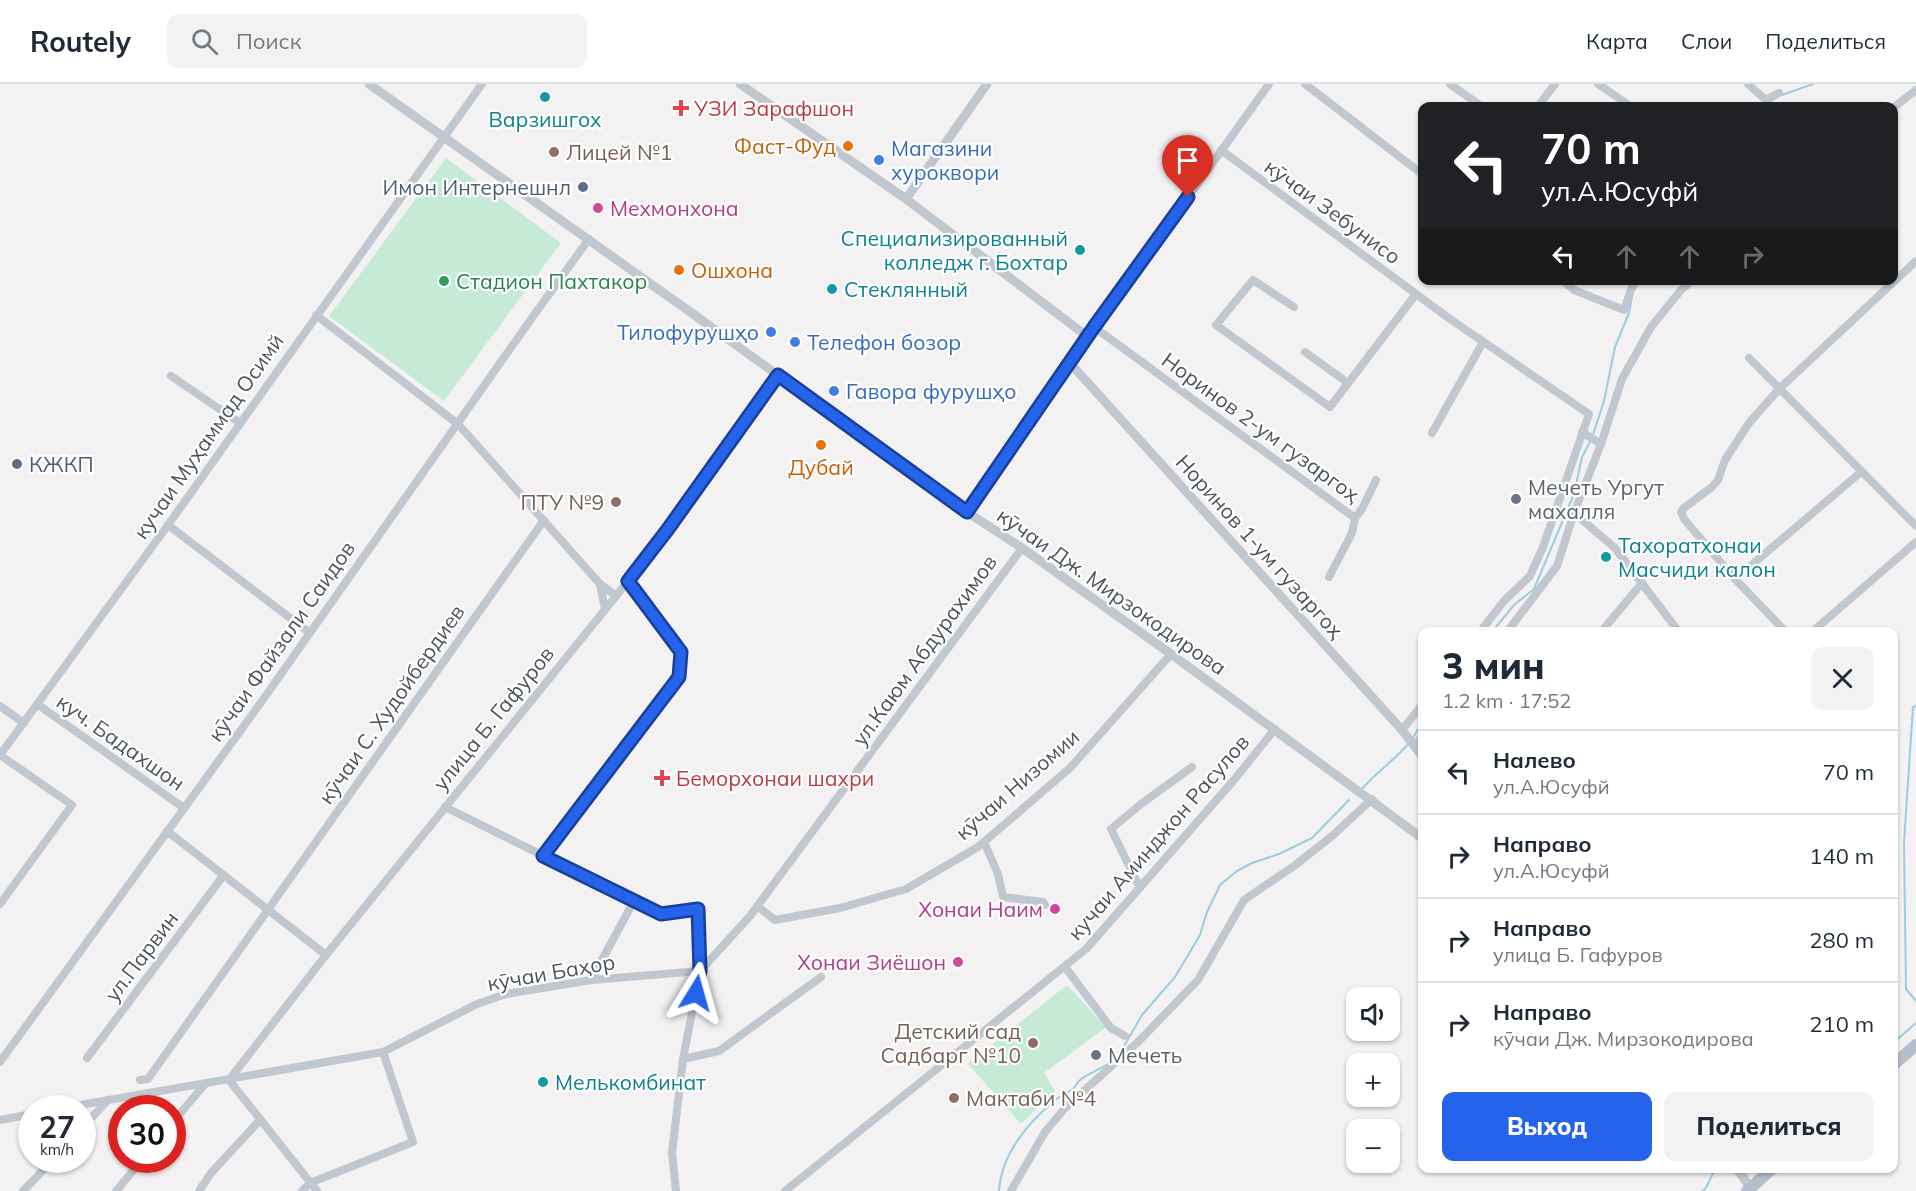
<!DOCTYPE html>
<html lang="ru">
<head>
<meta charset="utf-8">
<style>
	:root { --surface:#fff; --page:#f2f2f3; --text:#1f2937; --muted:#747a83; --line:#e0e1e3; --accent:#2563eb }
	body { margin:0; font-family:Mulish,sans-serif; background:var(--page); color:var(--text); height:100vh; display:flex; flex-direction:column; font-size:22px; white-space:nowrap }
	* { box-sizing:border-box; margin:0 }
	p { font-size:20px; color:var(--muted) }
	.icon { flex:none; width:33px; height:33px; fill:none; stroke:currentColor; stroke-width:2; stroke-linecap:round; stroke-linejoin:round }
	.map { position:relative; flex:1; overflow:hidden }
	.details { position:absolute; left:1418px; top:543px; width:480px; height:546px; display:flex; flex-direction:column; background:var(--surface); border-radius:12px; box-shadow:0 2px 4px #0004 }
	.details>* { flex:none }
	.hud { position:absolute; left:1418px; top:18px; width:480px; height:183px; border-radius:12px; box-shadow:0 2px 4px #0004; background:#202124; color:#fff; overflow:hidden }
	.controls { position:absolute; left:1346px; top:903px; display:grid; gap:12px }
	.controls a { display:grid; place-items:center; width:54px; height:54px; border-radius:12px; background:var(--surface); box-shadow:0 2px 4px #0004; font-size:30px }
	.speed { position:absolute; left:18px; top:1011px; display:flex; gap:12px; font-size:30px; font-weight:700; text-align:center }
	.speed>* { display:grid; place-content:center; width:78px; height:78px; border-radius:50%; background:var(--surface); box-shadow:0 2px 4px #0004; line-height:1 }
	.speed small { font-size:15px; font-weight:400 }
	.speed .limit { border:9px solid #d22; background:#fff; color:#111 }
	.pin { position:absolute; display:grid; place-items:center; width:51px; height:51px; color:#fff; margin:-62px -26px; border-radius:50% 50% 50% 0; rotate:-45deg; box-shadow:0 0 6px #0007 }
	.pin .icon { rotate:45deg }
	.me { position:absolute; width:66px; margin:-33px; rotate:8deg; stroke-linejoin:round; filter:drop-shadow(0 0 4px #0008) }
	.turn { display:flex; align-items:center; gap:21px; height:126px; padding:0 24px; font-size:27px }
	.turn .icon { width:78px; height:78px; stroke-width:2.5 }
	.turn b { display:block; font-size:42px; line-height:51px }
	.lanes { display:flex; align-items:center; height:57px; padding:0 24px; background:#0003; justify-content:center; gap:30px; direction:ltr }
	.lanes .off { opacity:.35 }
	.round { display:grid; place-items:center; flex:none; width:63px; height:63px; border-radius:12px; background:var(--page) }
	.head { display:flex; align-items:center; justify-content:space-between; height:102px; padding:0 24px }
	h1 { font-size:36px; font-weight:800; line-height:45px }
	.action { display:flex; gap:12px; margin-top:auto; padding:12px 24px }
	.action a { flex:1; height:69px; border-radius:12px; background:var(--accent); color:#fff; font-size:24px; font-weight:800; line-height:69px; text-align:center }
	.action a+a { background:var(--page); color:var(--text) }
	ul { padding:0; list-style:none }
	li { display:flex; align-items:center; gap:18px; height:84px; padding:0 24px; border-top:2px solid var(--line) }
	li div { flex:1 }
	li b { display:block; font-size:22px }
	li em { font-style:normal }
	header { display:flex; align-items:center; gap:36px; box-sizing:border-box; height:84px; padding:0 30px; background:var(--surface); border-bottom:2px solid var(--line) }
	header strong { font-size:28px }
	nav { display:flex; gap:33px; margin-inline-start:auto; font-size:21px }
	.search { width:420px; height:54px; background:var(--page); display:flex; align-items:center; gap:15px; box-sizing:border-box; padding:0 21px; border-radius:12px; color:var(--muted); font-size:22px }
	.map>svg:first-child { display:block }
	.green { fill:#c5ebd7 }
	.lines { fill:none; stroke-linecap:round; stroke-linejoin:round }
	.stream { stroke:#98cde2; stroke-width:2 }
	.minor { stroke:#c1c7ce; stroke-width:8 }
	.tertiary { stroke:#c1c7ce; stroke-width:9 }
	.primary { stroke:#b4becc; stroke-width:12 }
	.route-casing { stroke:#184099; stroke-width:15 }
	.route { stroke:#2563eb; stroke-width:10 }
	.culture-dot { fill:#0f9aa8; stroke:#fff; stroke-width:2 }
	.health-dot { fill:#e0444e; stroke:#fff; stroke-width:2 }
	.food-dot { fill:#e8710a; stroke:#fff; stroke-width:2 }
	.education-dot { fill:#8d6e63; stroke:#fff; stroke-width:2 }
	.shop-dot { fill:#3f7fe0; stroke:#fff; stroke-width:2 }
	.service-dot { fill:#5c6f8a; stroke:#fff; stroke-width:2 }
	.hotel-dot { fill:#d1479c; stroke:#fff; stroke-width:2 }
	.leisure-dot { fill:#2e9e5b; stroke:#fff; stroke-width:2 }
	.worship-dot { fill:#6b7280; stroke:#fff; stroke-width:2 }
	.labels { text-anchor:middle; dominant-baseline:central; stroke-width:4.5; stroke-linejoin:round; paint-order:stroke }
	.health-label { font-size:21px; fill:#be3a42; stroke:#fff; text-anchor:start }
	.culture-label { font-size:21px; fill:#0d838f; stroke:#fff; text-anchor:start }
	.food-label { font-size:21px; fill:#c56008; stroke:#fff; text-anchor:end }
	.shop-label { font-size:21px; fill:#366cbe; stroke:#fff; text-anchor:start }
	.education-label { font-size:21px; fill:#785e54; stroke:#fff; text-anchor:start }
	.service-label { font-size:21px; fill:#4e5e75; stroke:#fff; text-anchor:end }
	.hotel-label { font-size:21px; fill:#b23c85; stroke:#fff; text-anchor:end }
	.street-label { font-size:21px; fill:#4b535c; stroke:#fff }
	.leisure-label { font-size:21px; fill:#27864d; stroke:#fff; text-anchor:start }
	.worship-label { font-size:21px; fill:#5b616d; stroke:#fff; text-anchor:start }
</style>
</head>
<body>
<header>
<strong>Routely</strong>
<div class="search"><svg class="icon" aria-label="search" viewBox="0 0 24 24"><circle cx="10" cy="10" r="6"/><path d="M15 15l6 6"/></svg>Поиск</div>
<nav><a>Карта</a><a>Слои</a><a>Поделиться</a></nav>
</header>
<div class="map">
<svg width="1916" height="1107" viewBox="0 0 1916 1107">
	<rect width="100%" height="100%" fill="#f3f1f1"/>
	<g class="green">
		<path d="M446,74L561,159L444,317L329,232Z"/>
		<path d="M1067,901L1106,943L1044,989L1055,1007L1021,1040L968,980Z"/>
	</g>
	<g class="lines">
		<g class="stream">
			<path d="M1782,11L1813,0"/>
			<path d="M1635,205L1639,196"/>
			<path d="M1593,351L1604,317L1615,263L1629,229L1632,213"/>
			<path d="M1492,548L1514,521L1534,505L1574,410L1582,373L1591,356"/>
			<path d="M1916,622L1913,623L1904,758L1906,905L1916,917"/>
			<path d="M1413,654L1422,638"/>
			<path d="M1362,705C1376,688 1394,677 1408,660"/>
			<path d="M1893,959L1916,939"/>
			<path d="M1119,971L1142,931L1175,893L1200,851L1207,828L1220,801L1237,787L1252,779L1279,770L1312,754L1349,716"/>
			<path d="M999,1107C1001,1071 1027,1040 1054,1017C1060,1012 1068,1009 1074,1004C1076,1002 1077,999 1079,997C1086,990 1099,986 1108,980"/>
			<path d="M1702,1107L1706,1104L1715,1085"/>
		</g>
		<g class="minor">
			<path d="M1305,0L1422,90"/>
			<path d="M1450,0L1481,22"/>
			<path d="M1598,0L1630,22"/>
			<path d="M1748,0L1766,16L1779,9"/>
			<path d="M1538,22L1555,0"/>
			<path d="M1893,24L1916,6"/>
			<path d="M1221,66L1450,235L1589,330L1543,463L1530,492L1504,517L1480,548"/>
			<path d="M1562,196L1574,206L1624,226L1634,197"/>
			<path d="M1294,223L1253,196L1216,241L1330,323L1416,210"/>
			<path d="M316,231L458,340L600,500L615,511"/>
			<path d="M1094,243L1355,434L1352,449L1329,493"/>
			<path d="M1088,253L1269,0"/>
			<path d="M1305,268L1348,299"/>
			<path d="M1749,274L1916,442"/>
			<path d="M171,292L240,339"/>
			<path d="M1582,348L1601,360"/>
			<path d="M1432,349L1483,258"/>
			<path d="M1574,429L1615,464L1679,548"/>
			<path d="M1355,434L1362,425L1376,396"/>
			<path d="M168,441L310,549"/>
			<path d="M1735,495L1861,388"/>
			<path d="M600,500L605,525"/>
			<path d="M1507,548L1557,482L1574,429L1601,360L1622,295L1651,243L1681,206L1693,196"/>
			<path d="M1601,548L1642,499"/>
			<path d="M1786,548L1735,495L1684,435L1681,428L1684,424L1712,403L1718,396L1725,376L1749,339L1779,305L1916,177"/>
			<path d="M1812,548L1916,458"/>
			<path d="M37,620L184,724"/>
			<path d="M0,622L24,639"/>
			<path d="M1402,646L1422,621"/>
			<path d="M1414,662L1422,653"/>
			<path d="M0,671L168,441L482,0"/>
			<path d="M445,723L661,830L698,825L700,887L683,975L672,1069L676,1107"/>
			<path d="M167,747L326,871"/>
			<path d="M984,758L998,790L1003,813L1043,818L1045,821"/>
			<path d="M543,772L679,593L681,568L628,497"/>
			<path d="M1140,804L1111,745L1141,720L1192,683"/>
			<path d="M0,820L72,721L0,671"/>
			<path d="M757,822L775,836L840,824L906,805L978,763L1070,684L1171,570"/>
			<path d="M1065,883L1111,944L1125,952"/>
			<path d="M591,896L634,817"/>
			<path d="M87,974L223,792"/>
			<path d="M683,975L719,967L821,893"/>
			<path d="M0,978L262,617L534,231L589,155"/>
			<path d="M140,996L148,995L544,436"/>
			<path d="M229,996L326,871L633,491L778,291"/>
			<path d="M229,996L317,1107"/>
			<path d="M63,1024L383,968L477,920L506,910L591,896L700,887L750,832L1022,464"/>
			<path d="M0,1036L32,1030"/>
			<path d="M172,1039L205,1000"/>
			<path d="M82,1044L108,1016"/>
			<path d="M23,1107L53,1076"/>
			<path d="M116,1107L142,1076"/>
			<path d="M199,1107L211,1089L260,1036"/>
			<path d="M302,1107L310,1099L413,1058L383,968"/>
			<path d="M785,1107L1086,865L1234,696L1275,645"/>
			<path d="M1011,1107L1045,1048L1065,1024L1138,958L1198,896L1244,816L1294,782L1332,752L1372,715"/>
		</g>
		<g class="tertiary">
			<path d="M369,0L696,232L967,428L1022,464L1171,570L1422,754"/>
			<path d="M740,0L906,115L1088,253L967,428"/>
			<path d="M906,115L987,0"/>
			<path d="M1069,278L1402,646L1422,672"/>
			<path d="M1736,1084L1751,1104"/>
		</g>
		<g class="primary">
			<path d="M1893,981L1916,961"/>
			<path d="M1747,1107L1773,1084"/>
		</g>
	</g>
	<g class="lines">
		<defs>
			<path id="route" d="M696,909L700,887L698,825L661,830L543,772L679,593L681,568L628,497L668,445L778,291L967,428L1094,243L1188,113"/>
		</defs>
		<use href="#route" class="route-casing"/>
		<use href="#route" class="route"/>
	</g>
	<g class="culture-dot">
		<circle cx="545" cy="13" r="6"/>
		<circle cx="1080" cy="166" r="6"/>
		<circle cx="832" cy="205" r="6"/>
		<circle cx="1606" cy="473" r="6"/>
		<circle cx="543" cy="998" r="6"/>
	</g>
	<g class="health-dot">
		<path d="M678 15h6v6h6v6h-6v6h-6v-6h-6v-6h6z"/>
		<path d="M659 685h6v6h6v6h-6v6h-6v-6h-6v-6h6z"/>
	</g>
	<g class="food-dot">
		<circle cx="848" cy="62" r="6"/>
		<circle cx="679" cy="186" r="6"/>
		<circle cx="821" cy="361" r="6"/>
	</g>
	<g class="education-dot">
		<circle cx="554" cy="68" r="6"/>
		<circle cx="616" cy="418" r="6"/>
		<circle cx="1033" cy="959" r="6"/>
		<circle cx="954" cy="1014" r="6"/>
	</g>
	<g class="shop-dot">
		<circle cx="879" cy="76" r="6"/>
		<circle cx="771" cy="248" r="6"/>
		<circle cx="795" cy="258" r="6"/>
		<circle cx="834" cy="307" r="6"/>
	</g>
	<g class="service-dot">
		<circle cx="583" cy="103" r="6"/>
		<circle cx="17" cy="380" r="6"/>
	</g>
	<g class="hotel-dot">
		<circle cx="598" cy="124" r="6"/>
		<circle cx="1055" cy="825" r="6"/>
		<circle cx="958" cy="878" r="6"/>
	</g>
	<circle class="leisure-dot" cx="444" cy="197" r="6"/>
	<g class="worship-dot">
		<circle cx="1516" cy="415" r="6"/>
		<circle cx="1096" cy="971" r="6"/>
	</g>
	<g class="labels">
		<g class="health-label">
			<text x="694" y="24">УЗИ Зарафшон</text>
			<text x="676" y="694">Беморхонаи шахри</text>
		</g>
		<g class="culture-label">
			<text x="545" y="35" text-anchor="middle">Варзишгох</text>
			<text x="1068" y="154" text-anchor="end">Специализированный<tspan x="1068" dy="24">колледж г. Бохтар</tspan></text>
			<text x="844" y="205">Стеклянный</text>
			<text x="1618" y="461">Тахоратхонаи<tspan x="1618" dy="24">Масчиди калон</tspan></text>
			<text x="555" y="998">Мелькомбинат</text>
		</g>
		<g class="food-label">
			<text x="836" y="62">Фаст-Фуд</text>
			<text x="691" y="186" text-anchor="start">Ошхона</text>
			<text x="821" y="383" text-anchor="middle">Дубай</text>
		</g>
		<g class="shop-label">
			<text x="891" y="64">Магазини<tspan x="891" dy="24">хуроквори</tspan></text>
			<text x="759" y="248" text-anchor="end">Тилофурушҳо</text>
			<text x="807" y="258">Телефон бозор</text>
			<text x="846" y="307">Гавора фурушҳо</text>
		</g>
		<g class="education-label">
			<text x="566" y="68">Лицей №1</text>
			<text x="604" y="418" text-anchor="end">ПТУ №9</text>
			<text x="1021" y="947" text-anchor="end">Детский сад<tspan x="1021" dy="24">Садбарг №10</tspan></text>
			<text x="966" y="1014">Мактаби №4</text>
		</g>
		<g class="service-label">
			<text x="571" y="103">Имон Интернешнл</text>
			<text x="29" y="380" text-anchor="start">КЖКП</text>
		</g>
		<g class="hotel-label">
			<text x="610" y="124" text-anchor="start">Мехмонхона</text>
			<text x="1043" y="825">Хонаи Наим</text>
			<text x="946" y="878">Хонаи Зиёшон</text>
		</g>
		<g class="street-label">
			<text transform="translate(1333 127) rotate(36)">кӯчаи Зебунисо</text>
			<text transform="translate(1261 343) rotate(36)">Норинов 2-ум гузаргоҳ</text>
			<text transform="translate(208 352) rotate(-55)">кучаи Муҳаммад Осимй</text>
			<text transform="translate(1260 462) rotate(48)">Норинов 1-ум гузаргоҳ</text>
			<text transform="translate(1112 507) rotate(35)">кӯчаи Дж. Мирзокодирова</text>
			<text transform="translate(281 557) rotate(-55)">кӯчаи Файзали Саидов</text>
			<text transform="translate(924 566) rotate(-54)">ул.Каюм Абдурахимов</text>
			<text transform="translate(391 620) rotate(-55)">кӯчаи С. Худойбердиев</text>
			<text transform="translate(493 634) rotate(-51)">улица Б. Гафуров</text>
			<text transform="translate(121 658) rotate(35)">куч. Бадахшон</text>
			<text transform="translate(1017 700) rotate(-41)">кӯчаи Низомии</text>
			<text transform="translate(1158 753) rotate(-49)">кучаи Аминджон Расулов</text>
			<text transform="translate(141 872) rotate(-53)">ул.Парвин</text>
			<text transform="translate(551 888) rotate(-10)">кӯчаи Баҳор</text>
		</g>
		<g class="leisure-label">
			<text x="456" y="197">Стадион Пахтакор</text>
		</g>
		<g class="worship-label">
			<text x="1528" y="403">Мечеть Ургут<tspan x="1528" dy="24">махалля</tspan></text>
			<text x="1108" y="971">Мечеть</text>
		</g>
	</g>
</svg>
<div class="controls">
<a><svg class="icon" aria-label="sound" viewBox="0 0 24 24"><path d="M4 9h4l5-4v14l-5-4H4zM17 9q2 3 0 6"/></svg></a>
<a>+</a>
<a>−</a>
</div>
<div class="speed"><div>27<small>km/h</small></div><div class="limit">30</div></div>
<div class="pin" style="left:1188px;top:113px;background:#d93025"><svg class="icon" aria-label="arrive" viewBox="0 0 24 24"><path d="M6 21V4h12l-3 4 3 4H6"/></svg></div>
<svg class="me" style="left:696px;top:909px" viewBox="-20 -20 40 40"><path d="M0-17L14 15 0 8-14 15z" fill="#2563eb" stroke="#fff" stroke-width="4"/></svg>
<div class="hud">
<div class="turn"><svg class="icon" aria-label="left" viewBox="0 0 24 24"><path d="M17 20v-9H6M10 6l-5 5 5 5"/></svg><div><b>70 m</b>ул.А.Юсуфй</div></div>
<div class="lanes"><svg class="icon" aria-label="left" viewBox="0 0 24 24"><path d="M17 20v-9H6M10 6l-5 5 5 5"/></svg><svg class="icon off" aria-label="ahead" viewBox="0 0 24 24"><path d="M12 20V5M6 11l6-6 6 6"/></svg><svg class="icon off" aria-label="ahead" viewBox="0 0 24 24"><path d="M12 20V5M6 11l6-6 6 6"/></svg><svg class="icon off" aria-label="right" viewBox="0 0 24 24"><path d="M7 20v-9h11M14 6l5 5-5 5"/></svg></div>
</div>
<section class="details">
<div class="head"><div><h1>3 мин</h1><p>1.2 km · 17:52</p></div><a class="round"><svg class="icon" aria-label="close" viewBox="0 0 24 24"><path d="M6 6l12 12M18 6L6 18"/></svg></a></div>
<ul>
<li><svg class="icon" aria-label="left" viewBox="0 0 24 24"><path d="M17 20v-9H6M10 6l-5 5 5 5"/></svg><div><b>Налево</b><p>ул.А.Юсуфй</p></div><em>70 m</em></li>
<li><svg class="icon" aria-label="right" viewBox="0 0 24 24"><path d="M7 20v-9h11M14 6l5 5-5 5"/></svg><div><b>Направо</b><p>ул.А.Юсуфй</p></div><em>140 m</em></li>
<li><svg class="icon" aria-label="right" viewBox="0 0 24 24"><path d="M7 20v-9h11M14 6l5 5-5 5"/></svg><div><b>Направо</b><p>улица Б. Гафуров</p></div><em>280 m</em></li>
<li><svg class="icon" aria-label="right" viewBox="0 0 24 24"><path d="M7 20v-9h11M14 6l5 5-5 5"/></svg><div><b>Направо</b><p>кӯчаи Дж. Мирзокодирова</p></div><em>210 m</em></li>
</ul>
<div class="action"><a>Выход</a><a>Поделиться</a></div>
</section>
</div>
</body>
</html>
